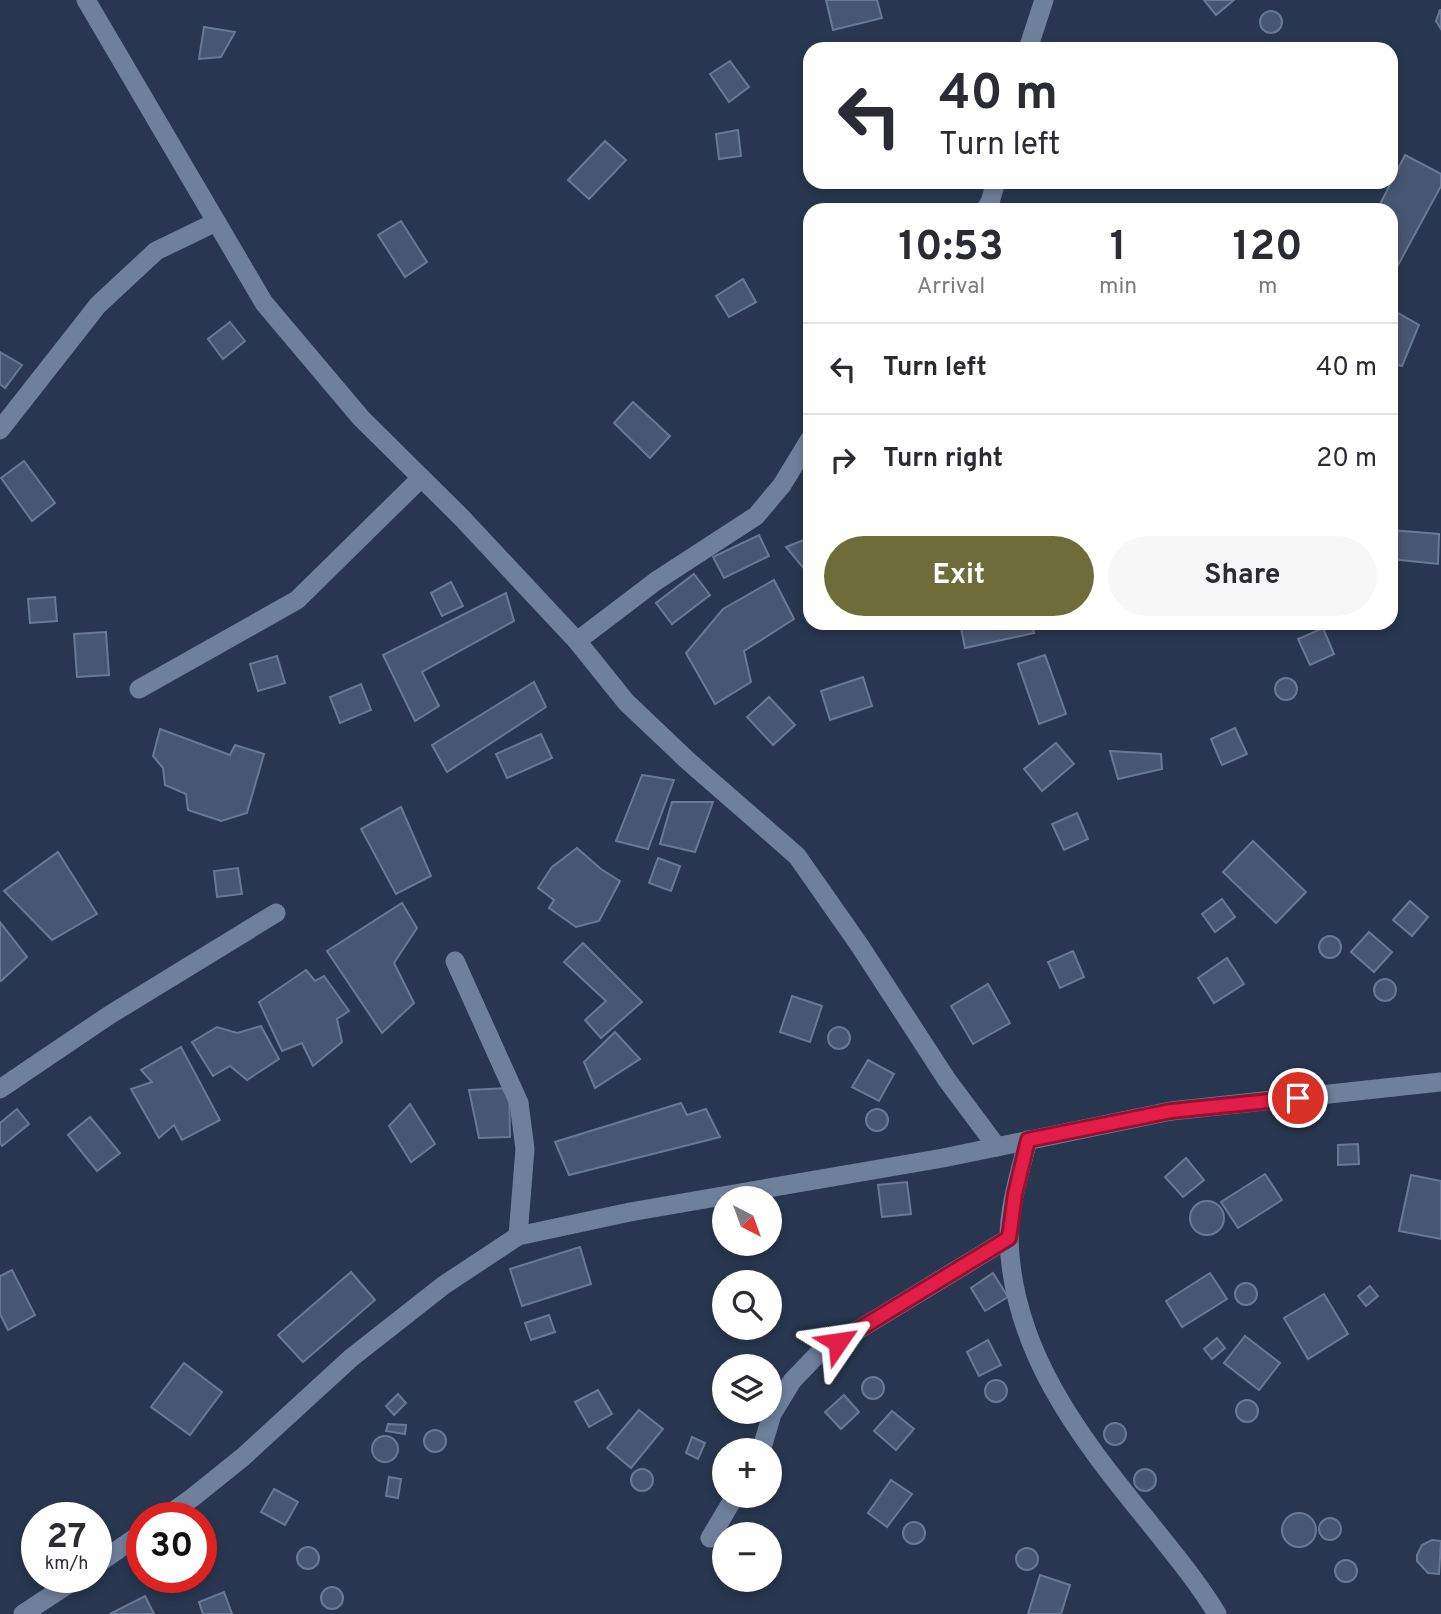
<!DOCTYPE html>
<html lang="en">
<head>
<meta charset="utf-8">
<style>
	:root { --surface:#fff; --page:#f7f7f7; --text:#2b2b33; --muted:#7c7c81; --line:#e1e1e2; --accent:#6e6d3a }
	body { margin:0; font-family:Overpass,sans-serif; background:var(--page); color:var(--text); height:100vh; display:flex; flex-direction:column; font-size:26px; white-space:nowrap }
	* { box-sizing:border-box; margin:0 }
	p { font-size:23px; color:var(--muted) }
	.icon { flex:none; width:38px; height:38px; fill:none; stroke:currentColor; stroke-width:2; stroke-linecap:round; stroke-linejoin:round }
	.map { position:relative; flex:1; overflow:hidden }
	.side { position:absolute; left:803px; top:203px; width:595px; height:427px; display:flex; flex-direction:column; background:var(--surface); border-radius:21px; box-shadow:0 4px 10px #0003 }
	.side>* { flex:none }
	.banner { position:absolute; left:803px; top:42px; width:595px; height:147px; border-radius:21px; box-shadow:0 4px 10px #0003; background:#fff; color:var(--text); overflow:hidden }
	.needle { width:46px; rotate:139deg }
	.controls { position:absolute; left:712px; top:1186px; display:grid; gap:14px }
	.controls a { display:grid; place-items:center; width:70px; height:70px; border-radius:50%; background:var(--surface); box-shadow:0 4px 10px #0003; font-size:35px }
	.speed { position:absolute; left:21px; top:1502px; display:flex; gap:14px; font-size:35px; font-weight:700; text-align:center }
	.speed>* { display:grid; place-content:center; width:91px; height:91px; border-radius:50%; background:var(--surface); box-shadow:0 4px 10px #0003; line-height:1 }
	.speed small { font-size:18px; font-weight:400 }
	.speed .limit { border:10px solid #d22; background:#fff; color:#111 }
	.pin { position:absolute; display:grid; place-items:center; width:60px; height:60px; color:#fff; margin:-30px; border:4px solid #fff; border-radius:50%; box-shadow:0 2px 7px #0007 }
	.me { position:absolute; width:77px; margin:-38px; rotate:58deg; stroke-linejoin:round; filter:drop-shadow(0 0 5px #0008) }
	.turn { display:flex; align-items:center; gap:24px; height:147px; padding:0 21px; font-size:32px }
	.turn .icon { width:91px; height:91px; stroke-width:2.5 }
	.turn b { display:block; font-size:49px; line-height:60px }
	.eta { display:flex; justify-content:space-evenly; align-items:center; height:119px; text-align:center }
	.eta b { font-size:42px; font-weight:700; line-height:49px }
	.primary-button { display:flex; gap:14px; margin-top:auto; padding:14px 21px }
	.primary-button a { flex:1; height:80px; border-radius:42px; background:var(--accent); color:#fff; font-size:28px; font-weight:700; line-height:80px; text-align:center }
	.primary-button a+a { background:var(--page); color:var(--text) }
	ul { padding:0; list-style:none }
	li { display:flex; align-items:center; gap:21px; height:91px; padding:0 21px; border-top:2px solid var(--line) }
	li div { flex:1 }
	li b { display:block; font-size:26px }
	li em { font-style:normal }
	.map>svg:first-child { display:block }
	.building { fill:#475771; stroke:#677994; stroke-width:2 }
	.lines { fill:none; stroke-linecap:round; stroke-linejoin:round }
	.minor { stroke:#6f809b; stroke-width:19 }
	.route-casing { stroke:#92132f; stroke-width:18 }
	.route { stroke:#e11d48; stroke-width:12 }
</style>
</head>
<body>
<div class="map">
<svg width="1441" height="1614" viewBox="0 0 1441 1614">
	<rect width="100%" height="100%" fill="#28374f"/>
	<g class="building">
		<path d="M826,0H877L882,18L833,30Z"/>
		<path d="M1204,0H1234L1216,15Z"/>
		<path d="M1440,10H1441V29L1436,21Z"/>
		<circle cx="1271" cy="22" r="11"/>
		<path d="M204,27L235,32L221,57L199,59Z"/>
		<path d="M730,61L749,87L729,102L710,74Z"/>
		<path d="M738,130L741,156L719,159L716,134Z"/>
		<path d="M605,141L626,160L589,199L568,180Z"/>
		<path d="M1405,155L1441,174V186L1391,278V210H1377Z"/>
		<path d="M401,221L427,262L405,277L378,235Z"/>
		<path d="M743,279L756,302L729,317L716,296Z"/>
		<path d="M1391,309L1419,325L1402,366L1391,363Z"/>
		<path d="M230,322L245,341L223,359L208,339Z"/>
		<path d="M0,352L22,365L5,388L0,384Z"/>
		<path d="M633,402L670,436L650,458L614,423Z"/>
		<path d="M24,461L55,503L32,521L1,478Z"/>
		<path d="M1391,530L1439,534L1438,564L1391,559Z"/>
		<path d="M810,531V576L786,547L804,540Z"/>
		<path d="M759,535L769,556L724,578L713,557Z"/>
		<path d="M694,574L710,595L672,624L656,603Z"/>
		<path d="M774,580L794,619L744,651L751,682L715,704L686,653L723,609Z"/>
		<path d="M451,582L463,606L442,616L431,593Z"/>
		<path d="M506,593L514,621L422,672L439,706L415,721L383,655Z"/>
		<path d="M55,597L57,621L30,623L28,599Z"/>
		<path d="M960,623H1032L1034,633L965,648Z"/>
		<path d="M1323,628L1334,654L1310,665L1298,639Z"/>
		<path d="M106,632L109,675L77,677L74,634Z"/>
		<path d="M1045,655L1066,714L1039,724L1018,664Z"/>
		<path d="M277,656L285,683L258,691L250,664Z"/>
		<path d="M863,677L872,706L830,720L821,691Z"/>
		<circle cx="1286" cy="689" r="11"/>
		<path d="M534,682L546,707L447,772L432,745Z"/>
		<path d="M361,684L371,710L340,723L330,697Z"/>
		<path d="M769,697L795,725L773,745L747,717Z"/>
		<path d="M1235,728L1247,754L1222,765L1211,739Z"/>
		<path d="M160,729L230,755L235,745L264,754L247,813L221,821L188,810L186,794L165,785L163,768L153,756Z"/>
		<path d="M541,734L552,758L507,778L496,754Z"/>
		<path d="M1056,743L1074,764L1042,791L1024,769Z"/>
		<path d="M1110,751L1161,754L1162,769L1118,779Z"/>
		<path d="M642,775L674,780L648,849L616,841Z"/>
		<path d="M672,802H713L695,852L660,844Z"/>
		<path d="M401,807L431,876L396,894L361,829Z"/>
		<path d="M1077,813L1088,839L1064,850L1052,824Z"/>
		<path d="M1253,841L1306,892L1276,923L1223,872Z"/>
		<path d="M577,848L601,869L620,881L599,921L576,927L549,908L554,900L538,888L552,867Z"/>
		<path d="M58,852L97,914L52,940L4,891Z"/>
		<path d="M658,858L680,866L671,891L649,883Z"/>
		<path d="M238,868L242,894L217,897L214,871Z"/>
		<path d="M1222,899L1235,917L1215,932L1202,914Z"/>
		<path d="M1410,901L1428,917L1412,936L1393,920Z"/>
		<path d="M402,903L417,928L394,963L414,1003L382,1033L327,951Z"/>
		<path d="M0,922L27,957L1,981L0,980Z"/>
		<path d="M1369,932L1392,952L1374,972L1351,952Z"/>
		<circle cx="1330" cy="947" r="11"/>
		<path d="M583,943L642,1002L601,1038L585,1020L606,1001L564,962Z"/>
		<path d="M1073,951L1084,977L1060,988L1048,962Z"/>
		<path d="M1227,958L1244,984L1214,1003L1198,978Z"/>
		<path d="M306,970L315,981L324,976L349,1011L337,1019L342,1042L313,1066L302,1043L282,1051L259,1002Z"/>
		<circle cx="1385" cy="990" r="11"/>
		<path d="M988,984L1010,1023L973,1044L951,1006Z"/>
		<path d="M792,996L822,1006L810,1042L780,1032Z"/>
		<path d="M261,1026L279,1059L247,1080L230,1066L213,1076L192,1042L217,1027L237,1033Z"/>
		<circle cx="839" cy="1038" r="11"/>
		<path d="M615,1032L640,1059L595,1088L584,1062Z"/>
		<path d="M181,1047L220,1120L182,1140L174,1125L159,1138L131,1089L152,1082L141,1070Z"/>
		<path d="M868,1060L894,1074L879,1101L852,1087Z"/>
		<path d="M509,1088L510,1137L479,1138L469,1090Z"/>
		<path d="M681,1103L687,1115L706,1109L720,1137L569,1175L555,1142Z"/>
		<path d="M410,1104L435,1144L411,1162L389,1126Z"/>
		<path d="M17,1109L29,1124L2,1146L0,1143V1123Z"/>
		<circle cx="877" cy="1120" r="11"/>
		<path d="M90,1117L120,1153L97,1171L68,1135Z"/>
		<path d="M1358,1144L1359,1164L1338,1165V1145Z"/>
		<path d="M1186,1158L1204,1180L1183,1197L1165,1177Z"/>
		<path d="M1265,1174L1282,1200L1238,1228L1221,1202Z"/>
		<path d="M1411,1175L1441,1181V1239L1399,1231Z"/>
		<path d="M907,1182L911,1214L882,1217L878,1185Z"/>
		<circle cx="1207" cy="1218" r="17"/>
		<path d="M580,1247L591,1284L522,1306L510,1269Z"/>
		<path d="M12,1270L35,1315L8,1330L0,1314V1276Z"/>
		<path d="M351,1272L375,1300L303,1362L278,1335Z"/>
		<path d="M993,1273L1008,1297L985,1311L971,1288Z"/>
		<path d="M1210,1273L1227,1299L1182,1327L1166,1301Z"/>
		<circle cx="1246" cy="1294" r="11"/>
		<path d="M1370,1286L1378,1296L1366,1306L1358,1296Z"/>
		<path d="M1324,1294L1348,1334L1308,1359L1284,1318Z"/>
		<path d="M549,1315L555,1332L531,1340L525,1323Z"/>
		<path d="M1245,1336L1280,1363L1259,1390L1224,1363Z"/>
		<path d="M1217,1338L1225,1348L1212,1359L1204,1349Z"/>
		<path d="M988,1340L1001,1365L979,1376L967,1352Z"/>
		<path d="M184,1363L222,1392L190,1435L151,1407Z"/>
		<circle cx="873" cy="1388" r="11"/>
		<circle cx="996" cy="1391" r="11"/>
		<path d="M598,1390L612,1414L589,1427L575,1402Z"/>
		<path d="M398,1394L406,1403L394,1415L386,1406Z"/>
		<path d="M844,1395L859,1412L841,1429L825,1412Z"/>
		<circle cx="1247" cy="1411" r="11"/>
		<path d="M639,1410L663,1429L631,1468L607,1448Z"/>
		<path d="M892,1411L914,1429L896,1450L874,1431Z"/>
		<circle cx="1115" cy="1434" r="11"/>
		<path d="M388,1424L406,1425L405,1434L386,1431Z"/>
		<circle cx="435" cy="1441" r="11"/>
		<circle cx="385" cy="1449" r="13"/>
		<path d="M692,1437L705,1443L698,1459L686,1453Z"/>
		<circle cx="1145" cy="1480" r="11"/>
		<circle cx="642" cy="1480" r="11"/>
		<path d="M389,1477L401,1479L398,1498L386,1496Z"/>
		<path d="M891,1480L912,1494L887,1527L868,1513Z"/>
		<path d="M274,1489L298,1502L285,1525L261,1512Z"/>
		<circle cx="1299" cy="1530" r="17"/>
		<circle cx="1330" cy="1529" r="11"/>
		<circle cx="914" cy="1533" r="11"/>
		<path d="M1432,1540L1441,1541L1439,1574L1428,1573L1417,1561V1555L1422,1545Z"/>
		<circle cx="308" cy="1558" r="11"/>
		<circle cx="1027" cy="1559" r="11"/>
		<circle cx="1346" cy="1571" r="11"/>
		<path d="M1040,1575L1070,1585L1061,1614H1028Z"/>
		<circle cx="332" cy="1598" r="11"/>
		<path d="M224,1592L232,1614H203L199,1602Z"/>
		<path d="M145,1596L154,1614H110Z"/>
	</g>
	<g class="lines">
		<g class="minor">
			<path d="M86,0L264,303L361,418L461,517L577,641L626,702L687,760L797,856L860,946L947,1080L997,1147"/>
			<path d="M1028,49L1044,0"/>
			<path d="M985,210L990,202L996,182"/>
			<path d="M0,430L98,305L156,251L216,222"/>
			<path d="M577,641L656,581L756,516L782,485L810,439"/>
			<path d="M139,689L297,600L421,478"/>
			<path d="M455,961L519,1103L525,1149L518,1236"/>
			<path d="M0,1089L111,1014L276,913"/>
			<path d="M1028,1140C1020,1172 1009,1206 1009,1239C1012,1349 1078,1435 1144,1516C1169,1548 1196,1579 1217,1614"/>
			<path d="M761,1451L772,1414L792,1381L817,1355L1009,1238"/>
			<path d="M165,1517L192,1498L243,1457L351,1358L444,1285L518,1236L630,1212L943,1158L1171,1111L1441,1082"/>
			<path d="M710,1538L735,1496"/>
			<path d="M96,1565L142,1533"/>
			<path d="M23,1614L79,1577"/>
		</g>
	</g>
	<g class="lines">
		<defs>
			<path id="route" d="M838,1342L1009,1238L1015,1194L1028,1140L1171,1111L1298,1098"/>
		</defs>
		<use href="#route" class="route-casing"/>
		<use href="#route" class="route"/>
	</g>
</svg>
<div class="controls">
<a><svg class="needle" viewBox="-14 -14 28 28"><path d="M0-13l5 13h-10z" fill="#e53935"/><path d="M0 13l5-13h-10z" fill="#7c7c81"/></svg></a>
<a><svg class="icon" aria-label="search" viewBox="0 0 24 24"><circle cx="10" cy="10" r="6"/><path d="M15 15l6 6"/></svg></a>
<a><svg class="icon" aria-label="layers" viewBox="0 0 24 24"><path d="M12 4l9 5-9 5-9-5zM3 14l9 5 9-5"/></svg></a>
<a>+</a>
<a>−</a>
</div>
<div class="speed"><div>27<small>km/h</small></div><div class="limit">30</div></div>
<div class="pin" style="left:1298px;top:1098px;background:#d93025"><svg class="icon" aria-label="arrive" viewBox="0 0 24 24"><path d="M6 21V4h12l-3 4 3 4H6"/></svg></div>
<svg class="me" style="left:838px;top:1342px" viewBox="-20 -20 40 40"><path d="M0-17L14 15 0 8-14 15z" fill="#e11d48" stroke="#fff" stroke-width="4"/></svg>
<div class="banner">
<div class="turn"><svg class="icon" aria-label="left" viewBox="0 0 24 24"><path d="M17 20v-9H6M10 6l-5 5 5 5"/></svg><div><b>40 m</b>Turn left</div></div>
</div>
<section class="side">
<div class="eta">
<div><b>10:53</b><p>Arrival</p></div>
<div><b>1</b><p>min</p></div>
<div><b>120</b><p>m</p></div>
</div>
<ul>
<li><svg class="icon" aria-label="left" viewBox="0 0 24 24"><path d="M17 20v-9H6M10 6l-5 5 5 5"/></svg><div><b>Turn left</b></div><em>40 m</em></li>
<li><svg class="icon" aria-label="right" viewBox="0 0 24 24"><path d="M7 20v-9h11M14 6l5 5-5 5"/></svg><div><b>Turn right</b></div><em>20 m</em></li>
</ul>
<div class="primary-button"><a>Exit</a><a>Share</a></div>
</section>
</div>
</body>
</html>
